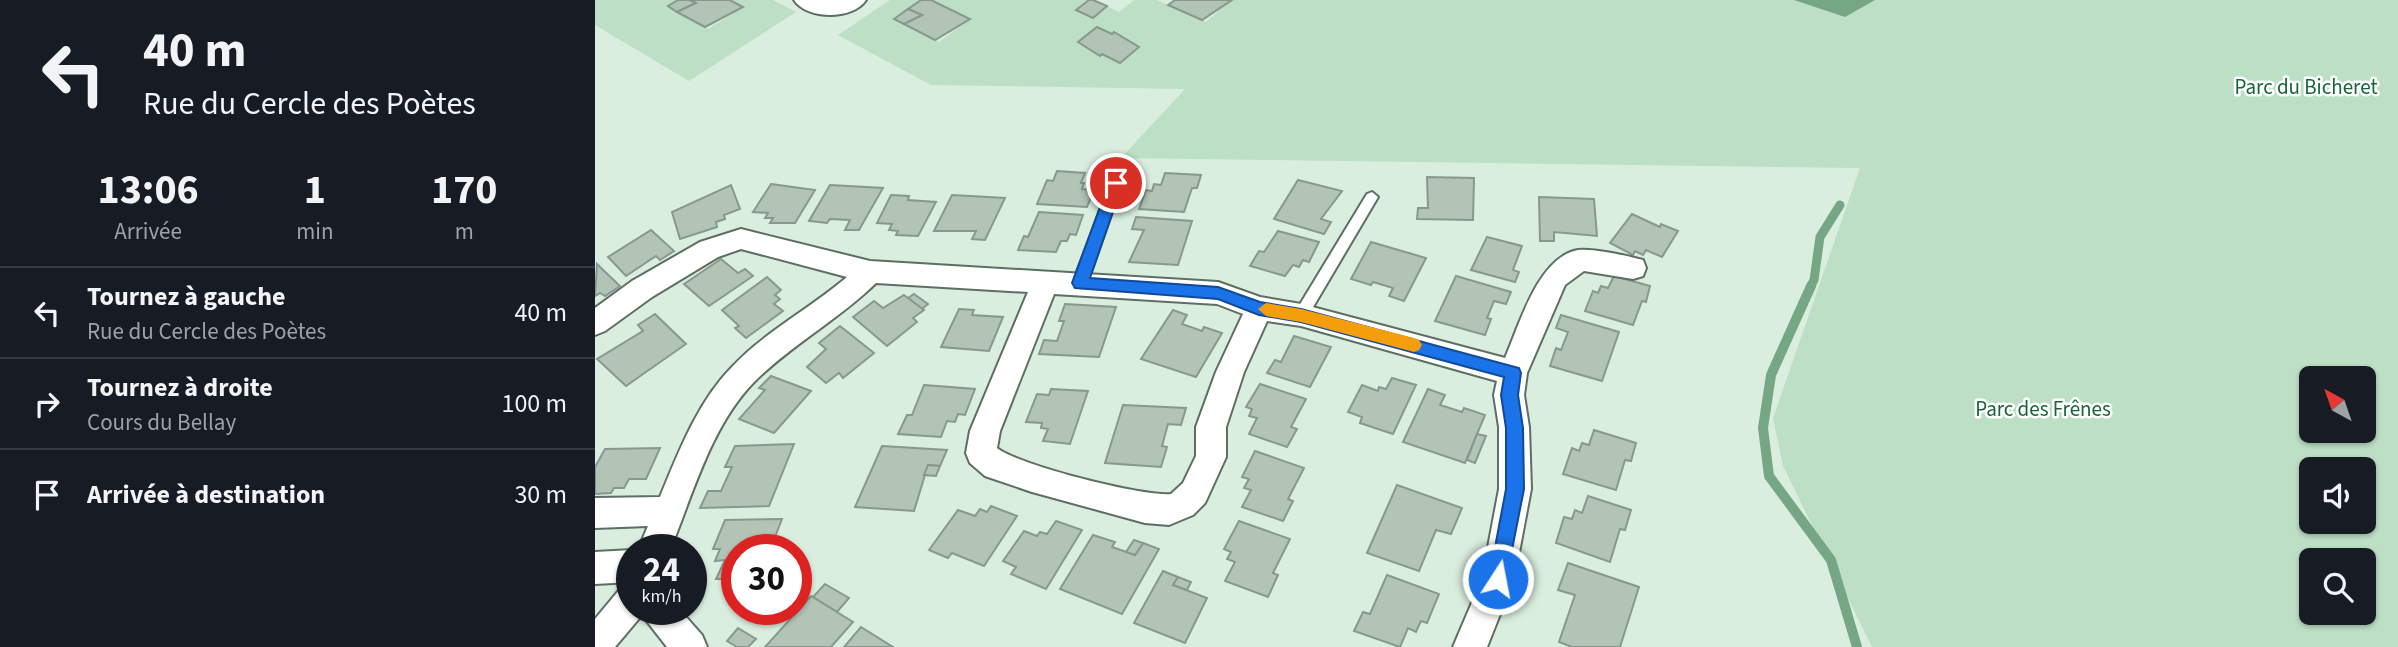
<!DOCTYPE html>
<html lang="fr">
<head>
<meta charset="utf-8">
<style>
	:root { --surface:#171b24; --page:#242831; --text:#f1f3f6; --muted:#9ea1a6; --line:#363941 }
	body { margin:0; font-family:"Source Sans 3",sans-serif; background:var(--page); color:var(--text); height:100vh; display:flex; flex-direction:column; font-size:26px; white-space:nowrap }
	* { box-sizing:border-box; margin:0 }
	p { font-size:23px; color:var(--muted) }
	.icon { flex:none; width:38px; height:38px; fill:none; stroke:currentColor; stroke-width:2; stroke-linecap:round; stroke-linejoin:round }
	.map { position:relative; flex:1; overflow:hidden }
	.side { display:flex; flex-direction:column; background:var(--surface); width:595px }
	.side>* { flex:none }
	.banner { background:#171b24; color:var(--text); overflow:hidden }
	.needle { width:46px; rotate:320deg }
	.buttons { position:absolute; left:1704px; top:366px; display:grid; gap:14px }
	.buttons a { display:grid; place-items:center; width:77px; height:77px; border-radius:10px; background:var(--surface); box-shadow:0 2px 5px #0004; font-size:35px }
	.speed { position:absolute; left:21px; top:534px; display:flex; gap:14px; font-size:35px; font-weight:700; text-align:center }
	.speed>* { display:grid; place-content:center; width:91px; height:91px; border-radius:50%; background:var(--surface); box-shadow:0 2px 5px #0004; line-height:1 }
	.speed small { font-size:18px; font-weight:400 }
	.speed .limit { border:10px solid #d22; background:#fff; color:#111 }
	.pin { position:absolute; display:grid; place-items:center; width:60px; height:60px; color:#fff; margin:-30px; border:4px solid #fff; border-radius:50%; box-shadow:0 2px 7px #0007 }
	.me { position:absolute; width:77px; margin:-38px; rotate:11deg; stroke-linejoin:round; filter:drop-shadow(0 0 5px #0008) }
	.turn { display:flex; align-items:center; gap:24px; height:147px; padding:0 28px; font-size:32px }
	.turn .icon { width:91px; height:91px; stroke-width:2.5 }
	.turn b { display:block; font-size:49px; line-height:60px }
	.eta { display:flex; justify-content:space-evenly; align-items:center; height:119px; text-align:center }
	.eta b { font-size:42px; font-weight:700; line-height:49px }
	ul { padding:0; list-style:none }
	li { display:flex; align-items:center; gap:21px; height:91px; padding:0 28px; border-top:2px solid var(--line) }
	li div { flex:1 }
	li b { display:block; font-size:26px }
	li em { font-style:normal }
	main { display:flex; flex:1; min-height:0 }
	.map>svg:first-child { display:block }
	.green { fill:#bcdfc5; fill-rule:evenodd }
	.water { fill:#76a784 }
	.lines { fill:none; stroke-linecap:round; stroke-linejoin:round }
	.stream-far1 { stroke:#76a784; stroke-width:9 }
	.stream { stroke:#76a784; stroke-width:10 }
	.building { fill:#b1c4b6; stroke:#87998c; stroke-width:2 }
	.lane-casing { stroke:#5d6f62; stroke-width:4 }
	.street-casing { stroke:#5d6f62; stroke-width:4 }
	.lane { fill:#fff; fill-rule:evenodd }
	.street { fill:#fff; fill-rule:evenodd }
	.route { fill:#1a73e8; stroke:#114b97; stroke-width:2 }
	.slow { fill:#f59e0b }
	.labels { text-anchor:middle; dominant-baseline:central; stroke-width:5; stroke-linejoin:round; paint-order:stroke }
	.park-label { font-size:21px; fill:#186539; stroke:#fff }
</style>
</head>
<body>
<main>
<section class="side">
<div class="banner">
<div class="turn"><svg class="icon" aria-label="left" viewBox="0 0 24 24"><path d="M17 20v-9H6M10 6l-5 5 5 5"/></svg><div><b>40 m</b>Rue du Cercle des Poètes</div></div>
</div>
<div class="eta">
<div><b>13:06</b><p>Arrivée</p></div>
<div><b>1</b><p>min</p></div>
<div><b>170</b><p>m</p></div>
</div>
<ul>
<li><svg class="icon" aria-label="left" viewBox="0 0 24 24"><path d="M17 20v-9H6M10 6l-5 5 5 5"/></svg><div><b>Tournez à gauche</b><p>Rue du Cercle des Poètes</p></div><em>40 m</em></li>
<li><svg class="icon" aria-label="right" viewBox="0 0 24 24"><path d="M7 20v-9h11M14 6l5 5-5 5"/></svg><div><b>Tournez à droite</b><p>Cours du Bellay</p></div><em>100 m</em></li>
<li><svg class="icon" aria-label="arrive" viewBox="0 0 24 24"><path d="M6 21V4h12l-3 4 3 4H6"/></svg><div><b>Arrivée à destination</b></div><em>30 m</em></li>
</ul>
</section>
<div class="map">
<svg width="1803" height="647" viewBox="0 0 1803 647">
	<rect width="100%" height="100%" fill="#daeedf"/>
	<g class="green">
		<path d="M0,0H83L73,7L113,29L148,7L135,0H178L201,12L94,81L0,25Z"/>
		<path d="M295,0H326L299,19L344,42L375,19L336,0H494L498,18L512,6L524,12L539,0H562L611,22L636,0H1803V647H1277L1188,466L1178,418L1265,168L526,158L590,89L336,85L243,35ZM1717,378H1769V430H1717ZM1717,469H1769V522H1717ZM1717,560H1769V612H1717Z"/>
	</g>
	<path class="water" d="M1199,0H1280L1250,17Z"/>
	<g class="lines">
		<path class="stream-far1" d="M1215,288L1219,280L1225,237L1245,205"/>
		<path class="stream" d="M1216,286L1176,375L1168,428L1174,476L1236,560L1262,647"/>
	</g>
	<g class="building">
		<path d="M83,0H95L101,3L82,12L73,6Z"/>
		<path d="M95,0H135L148,7L110,27L82,12L101,3Z"/>
		<path d="M326,0H336L375,19L340,40L309,24L327,15L313,9Z"/>
		<path d="M494,0H498L512,6L498,18L481,10Z"/>
		<path d="M580,0H637L607,20L573,5Z"/>
		<path d="M313,9L327,15L309,24L299,19Z"/>
		<path d="M502,27L517,34L519,32L544,47L525,63L507,54L505,56L483,42Z"/>
		<path d="M462,171L490,173L486,183H489L487,189L499,190L492,207L442,204L452,180L458,181Z"/>
		<path d="M570,173L606,175L602,188H597L589,212L544,209L551,190L557,191L559,184L566,185Z"/>
		<path d="M832,177L879,178L878,220L822,219L823,208H833Z"/>
		<path d="M703,180L747,191L726,219L736,222L729,234L679,219Z"/>
		<path d="M176,184L220,190L200,223H175L178,218H170L173,213L158,212Z"/>
		<path d="M136,185L145,209L129,215L130,219L121,222L122,227L85,239L77,212Z"/>
		<path d="M235,185L288,188L264,230H250L255,220L235,219L232,223L214,221Z"/>
		<path d="M296,195L314,196L313,200L341,202L323,236L301,235L303,231L294,230L297,224L282,223Z"/>
		<path d="M357,195L410,198L390,240L377,239L381,231H339Z"/>
		<path d="M944,197L999,199L1002,236L959,232V241H945Z"/>
		<path d="M444,212L488,215L481,235L475,234L472,241H466L461,252L423,250L429,236L433,237Z"/>
		<path d="M1037,214L1065,227L1066,224L1083,231L1067,257L1051,250L1048,255L1040,251L1038,255L1015,243Z"/>
		<path d="M541,217L597,221L583,265L534,262L549,230L537,229Z"/>
		<path d="M56,230L79,251L65,260L61,256L31,276L13,257Z"/>
		<path d="M683,231L724,242L714,262L708,260L704,267L698,265L690,276L655,266L664,251L669,252Z"/>
		<path d="M892,237L927,246L918,270L924,272L920,282L876,270Z"/>
		<path d="M776,242L831,258L809,301L794,296L798,288L778,282L776,285L756,279Z"/>
		<path d="M126,259L143,273L150,269L158,276L114,306L89,284Z"/>
		<path d="M2,264L25,286L10,296L5,293L0,296Z"/>
		<path d="M861,276L916,292L911,304L899,301L892,318L896,319L890,335L840,321Z"/>
		<path d="M1019,276L1055,286L1051,302L1047,301L1038,325L990,311L998,291L1003,293L1006,286L1013,288Z"/>
		<path d="M172,277L186,290L180,295L185,299L179,304L188,311L151,338L140,328L144,326L127,310Z"/>
		<path d="M319,294L333,304L327,309L313,298Z"/>
		<path d="M309,295L329,310L318,318L322,322L292,346L258,317L279,301L288,308Z"/>
		<path d="M470,304L521,307L504,357L444,354L449,340L462,341L469,321H464Z"/>
		<path d="M364,309L379,310L377,315L408,317L394,351L346,347Z"/>
		<path d="M578,310L592,315L587,324L607,331L609,327L627,333L601,377L546,359Z"/>
		<path d="M60,314L91,344L31,386L2,359L48,331L43,325Z"/>
		<path d="M966,315L1024,332L1007,381L955,366L961,348L966,350L973,332L961,328Z"/>
		<path d="M245,326L279,353L248,378L244,373L231,383L212,367L231,349L224,343Z"/>
		<path d="M699,336L736,347L715,387L672,373L680,360L686,362Z"/>
		<path d="M176,376L216,391L179,433L144,419L170,390L164,388Z"/>
		<path d="M797,378L821,385L798,434L765,423L767,417L753,412L767,385L783,391L784,387L791,389Z"/>
		<path d="M665,384L711,399L696,427L702,429L692,447L654,434L662,418L654,416L657,409L651,407Z"/>
		<path d="M329,385L380,389L370,415L363,414L360,422L352,421L346,437L303,434L312,415H317Z"/>
		<path d="M456,389L493,391L475,444L448,441L453,429L446,428L447,423L431,422L442,394L454,395Z"/>
		<path d="M833,389L850,395L845,405L867,412L869,408L890,415L870,463L808,442Z"/>
		<path d="M528,405L591,408L586,425L573,424L567,446L572,447L566,467L510,463Z"/>
		<path d="M999,430L1041,443L1036,461L1030,460L1021,490L968,474L977,448L984,451L987,443L994,445Z"/>
		<path d="M882,434L891,436L880,463L872,460Z"/>
		<path d="M199,444L174,506L105,508L113,491H126L137,467H130L140,446Z"/>
		<path d="M287,446L352,450L345,466L333,465L319,511L260,507Z"/>
		<path d="M65,448L51,479H34L29,488H19L16,493L0,494V467L10,449Z"/>
		<path d="M660,451L709,468L693,499L698,501L688,521L647,507L656,490L649,488L654,479L647,477Z"/>
		<path d="M333,465L345,466L341,476L329,475Z"/>
		<path d="M802,485L867,508L856,534L841,530L824,571L772,553Z"/>
		<path d="M993,496L1036,510L1030,530L1025,529L1015,562L961,543L969,517L977,519L980,510L987,513Z"/>
		<path d="M396,506L422,516L389,566L357,553L353,558L334,550L363,510L380,516L385,509L392,512Z"/>
		<path d="M187,519L175,550H142V579H121L130,560L120,561L125,549H118L130,520Z"/>
		<path d="M461,521L487,530L451,589L416,574L421,567L408,561L429,531L442,536L445,532L452,534Z"/>
		<path d="M644,521L695,539L678,573L683,575L673,597L630,581L640,562L632,559L636,552L629,549Z"/>
		<path d="M498,535L520,542L517,547L540,555L548,543L564,549L527,614L465,589Z"/>
		<path d="M539,540L548,543L540,555L531,552Z"/>
		<path d="M973,563L1044,587L1025,647H977L964,642L980,595L963,590Z"/>
		<path d="M568,571L583,577L578,585L612,598L590,643L539,623Z"/>
		<path d="M792,575L844,594L832,623L826,621L821,632L813,628L805,647L759,631L768,612L775,614Z"/>
		<path d="M583,577L596,582L592,590L578,585Z"/>
		<path d="M230,584L254,598L242,612L218,597Z"/>
		<path d="M216,596L258,622L236,647H170Z"/>
		<path d="M266,627L298,647H249Z"/>
		<path d="M143,628L161,639L153,647H142L132,641Z"/>
	</g>
	<g class="lines">
		<defs>
			<g id="lane">
				<path d="M521,178L527,183L492,283L490,287H480L478,283L515,183Z"/>
				<path d="M777,192L783,197L711,319H701L699,315L701,311L772,194Z"/>
			</g>
			<g id="street">
				<path d="M199,0H271C258,20 212,20 199,0Z"/>
				<path d="M146,229L275,261L623,282L665,297L706,304L910,358C924,326 943,257 983,250C998,248 1033,256 1048,260L1051,268L1048,276L1038,279L989,271L970,285L932,373L929,395L934,427L936,489L919,579L892,647H858L887,579L904,489V427L899,395L902,381L706,326L672,321L649,372L631,427V457L610,503L598,515L574,525L550,523L437,492L390,476L375,463L371,453L375,431L433,292L281,283C243,320 196,345 159,382C116,426 98,494 75,550H43L53,526L0,528V498L65,497C84,451 103,401 138,366C171,331 216,308 252,277L146,249L123,257L57,297L10,331L0,335V308L37,281L105,242ZM459,294L622,304L648,314L621,372L601,427V456L588,483L576,494C548,497 423,465 402,448L405,431Z"/>
				<path d="M37,550V582L0,584V552Z"/>
				<path d="M37,585V609H84L107,635L112,647H72L47,615L20,647H0V619L25,589Z"/>
			</g>
		</defs>
		<use href="#lane" class="lane-casing"/>
		<use href="#street" class="street-casing"/>
		<use href="#lane" class="lane"/>
		<use href="#street" class="street"/>
	</g>
	<path class="route" d="M521,177L528,183L495,278L623,287L665,302L706,309L924,368L926,373L923,395L928,428L929,489L910,585L903,588L897,585L894,579L911,489V428L906,395L909,377L706,322L664,315L623,299L480,288L477,283L514,183Z"/>
	<path class="slow" d="M671,303L706,309L819,338L824,340L827,345L824,350L819,352L706,322L671,316L663,309Z"/>
	<g class="labels">
		<g class="park-label">
			<text x="1711" y="87">Parc du Bicheret</text>
			<text x="1448" y="409">Parc des Frênes</text>
		</g>
	</g>
</svg>
<div class="buttons">
<a><svg class="needle" viewBox="-14 -14 28 28"><path d="M0-13l5 13h-10z" fill="#e53935"/><path d="M0 13l5-13h-10z" fill="#9ea1a6"/></svg></a>
<a><svg class="icon" aria-label="sound" viewBox="0 0 24 24"><path d="M4 9h4l5-4v14l-5-4H4zM17 9q2 3 0 6"/></svg></a>
<a><svg class="icon" aria-label="search" viewBox="0 0 24 24"><circle cx="10" cy="10" r="6"/><path d="M15 15l6 6"/></svg></a>
</div>
<div class="speed"><div>24<small>km/h</small></div><div class="limit">30</div></div>
<div class="pin" style="left:521px;top:183px;background:#d93025"><svg class="icon" aria-label="arrive" viewBox="0 0 24 24"><path d="M6 21V4h12l-3 4 3 4H6"/></svg></div>
<svg class="me" style="left:903px;top:579px" viewBox="-20 -20 40 40"><circle r="17" fill="#1a73e8" stroke="#fff" stroke-width="3"/><path d="M0-11L8 9 0 5-8 9z" fill="#fff"/></svg>
</div>
</main>
</body>
</html>
